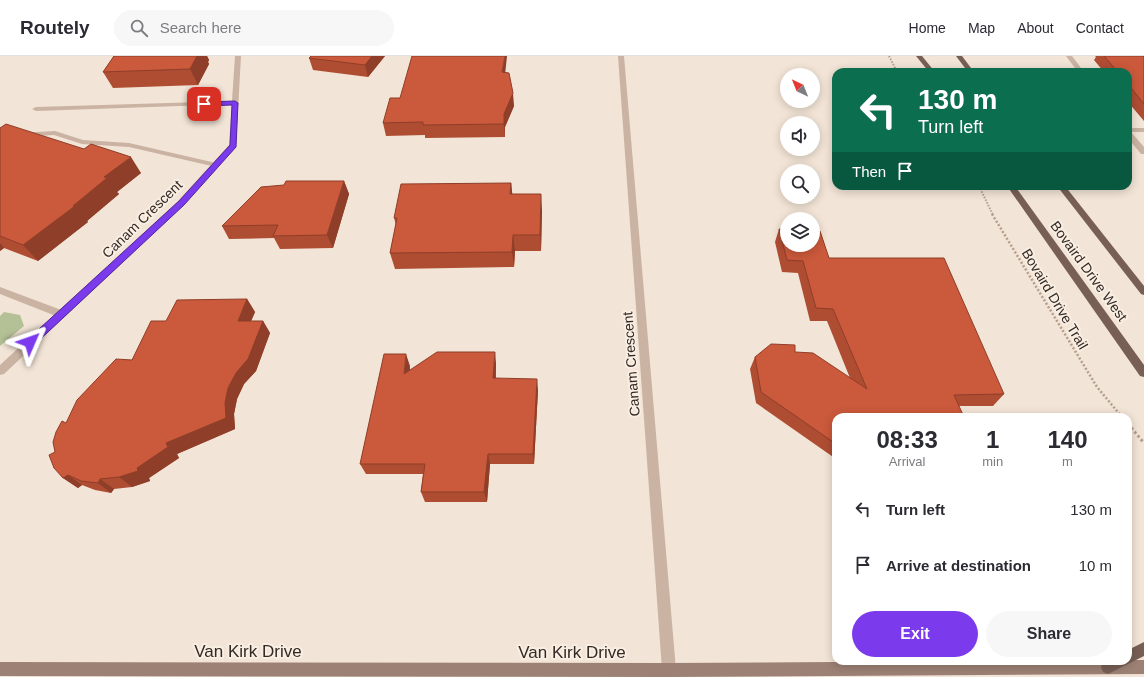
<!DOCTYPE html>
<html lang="en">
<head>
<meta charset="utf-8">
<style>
	:root { --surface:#fff; --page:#f7f7f7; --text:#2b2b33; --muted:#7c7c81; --line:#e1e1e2; --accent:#7c3aed }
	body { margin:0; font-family:Arial,sans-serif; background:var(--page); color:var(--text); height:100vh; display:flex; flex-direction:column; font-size:15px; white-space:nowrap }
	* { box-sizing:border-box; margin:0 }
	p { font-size:13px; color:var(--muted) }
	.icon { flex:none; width:22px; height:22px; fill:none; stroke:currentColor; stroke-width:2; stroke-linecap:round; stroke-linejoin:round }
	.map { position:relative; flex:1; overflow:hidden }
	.side { position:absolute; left:832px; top:357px; width:300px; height:252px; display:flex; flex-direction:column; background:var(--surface); border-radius:12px; box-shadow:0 2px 10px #0003 }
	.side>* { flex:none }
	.hud { position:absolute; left:832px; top:12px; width:300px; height:122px; border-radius:12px; box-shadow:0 2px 10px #0003; background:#0b6e4f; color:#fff; overflow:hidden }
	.needle { width:26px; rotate:317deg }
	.tools { position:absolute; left:780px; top:12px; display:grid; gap:8px }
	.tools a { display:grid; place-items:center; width:40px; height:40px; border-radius:50%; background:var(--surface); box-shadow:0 2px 10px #0003; font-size:20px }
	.pin { position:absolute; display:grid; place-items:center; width:34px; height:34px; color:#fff; margin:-17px; border-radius:8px; box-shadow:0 2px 6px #0006 }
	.me { position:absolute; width:44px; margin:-22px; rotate:47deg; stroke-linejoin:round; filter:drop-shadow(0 0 3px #0008) }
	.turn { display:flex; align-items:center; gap:14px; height:84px; padding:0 20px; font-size:18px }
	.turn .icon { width:52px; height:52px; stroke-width:2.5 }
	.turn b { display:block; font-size:28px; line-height:34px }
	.then { display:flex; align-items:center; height:38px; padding:0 20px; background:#0003; gap:8px; font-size:15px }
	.eta { display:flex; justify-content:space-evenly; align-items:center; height:68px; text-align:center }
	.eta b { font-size:24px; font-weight:600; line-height:28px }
	.primary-button { display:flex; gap:8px; margin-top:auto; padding:8px 20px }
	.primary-button a { flex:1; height:46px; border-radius:24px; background:var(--accent); color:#fff; font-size:16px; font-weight:600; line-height:46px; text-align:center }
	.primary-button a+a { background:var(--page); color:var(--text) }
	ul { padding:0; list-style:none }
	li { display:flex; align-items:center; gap:12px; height:56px; padding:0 20px }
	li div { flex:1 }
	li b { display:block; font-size:15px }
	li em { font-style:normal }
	header { display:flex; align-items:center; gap:24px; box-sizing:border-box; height:56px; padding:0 20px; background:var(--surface); border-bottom:1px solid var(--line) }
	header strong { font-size:19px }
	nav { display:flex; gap:22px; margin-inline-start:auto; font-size:14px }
	.search { width:280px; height:36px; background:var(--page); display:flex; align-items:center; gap:10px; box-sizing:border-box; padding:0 14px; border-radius:22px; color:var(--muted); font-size:15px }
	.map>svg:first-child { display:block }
	.green { fill:#b4c196 }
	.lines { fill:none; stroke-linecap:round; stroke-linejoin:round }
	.path-far2 { stroke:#b59d8c; stroke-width:2; stroke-dasharray:1.5 1.5; stroke-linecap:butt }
	.path-far1 { stroke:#b59d8c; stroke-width:2.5; stroke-dasharray:2 2; stroke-linecap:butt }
	.path { stroke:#b59d8c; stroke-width:3; stroke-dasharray:2.5 2.5; stroke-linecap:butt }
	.lane { fill:#cab3a2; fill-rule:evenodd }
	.street { fill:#cab3a2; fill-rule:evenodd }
	.secondary { fill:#9d8174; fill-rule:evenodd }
	.primary { fill:#775f55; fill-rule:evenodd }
	.wall { fill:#af4d33 }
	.shaded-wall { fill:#8e3e29 }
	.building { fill:#cb593b; stroke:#8e3e29 }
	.route { fill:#7c3aed; stroke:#51269a }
	.labels { text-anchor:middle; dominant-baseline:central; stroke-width:4; stroke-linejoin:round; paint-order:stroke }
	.street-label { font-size:14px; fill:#342925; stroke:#f9eee2 }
	.near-street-label { font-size:17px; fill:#342925; stroke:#f9eee2 }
</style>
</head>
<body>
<header>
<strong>Routely</strong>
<div class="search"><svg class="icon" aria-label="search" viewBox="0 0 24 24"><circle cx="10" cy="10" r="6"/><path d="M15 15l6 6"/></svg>Search here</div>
<nav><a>Home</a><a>Map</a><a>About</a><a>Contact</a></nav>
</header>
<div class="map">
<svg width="1144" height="621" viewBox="0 0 1144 621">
	<rect width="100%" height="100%" fill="#f2e4d6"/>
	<path class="green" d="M4,256L20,259L24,270L0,290V260Z"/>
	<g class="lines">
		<g class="path-far2">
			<path d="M889,0L897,16"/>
			<path d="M979,130L993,159"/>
		</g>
		<path class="path-far1" d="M992,158L1097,331L1122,361"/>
		<path class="path" d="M1128,368L1144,387"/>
		<g class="lane">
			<path d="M235,45L239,47L237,48L36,55L32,53L36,51Z"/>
			<path d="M55,75L83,84L129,87L216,107L220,109L216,111L129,91L82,88L54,79L0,82V78Z"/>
			<path d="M0,231L64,255L66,258L61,262L0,238Z"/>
		</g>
		<g class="street">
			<path d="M235,0H241L236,91L184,149L4,318L0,319V309L178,145L229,89Z"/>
			<path d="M618,0H624L676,614L674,619L669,621L664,619L662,614Z"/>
			<path d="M1066,0H1072L1084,16H1078Z"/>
			<path d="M1128,72H1144V76H1131L1144,91V98H1141L1128,82Z"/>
		</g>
		<path class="secondary" d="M1128,604H1144V618L669,621L0,620V606L669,607Z"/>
		<g class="primary">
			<path d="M916,0H922L935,16H929Z"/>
			<path d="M956,0H962L974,16H968Z"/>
			<path d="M1007,130H1015L1144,309V321L1140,320Z"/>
			<path d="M1057,130H1065L1144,230V239L1141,238Z"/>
			<path d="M1144,586V600L1108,618L1103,616L1101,611L1103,606L1128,605V594Z"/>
		</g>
	</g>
	<g class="wall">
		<path d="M114,0H207L209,4L208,6L209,8L198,29L113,32L103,16Z"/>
		<path d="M311,0H385L368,21L313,14L309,2Z"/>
		<path d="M1095,0H1144V65L1128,46V16H1104L1094,4L1096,1Z"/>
		<path d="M505,16L514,50L505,71V81L425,82V79L386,80L383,67L400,42Z"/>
		<path d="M0,72L141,117L117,136L119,138L87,165L88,166L38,205L4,192L0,195Z"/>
		<path d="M344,125L349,138L333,192L280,193L274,182L229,183L222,170Z"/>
		<path d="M511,127L512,138L542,154L541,195H515L514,211L395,213L390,197L396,169L394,162Z"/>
		<path d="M779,173L829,202L1004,338L993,350H959L836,361V403L756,347L750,313L755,301L795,296L850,322L827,265H810L798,217L782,216L775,186Z"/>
		<path d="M247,243L255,256L251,265H263L270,277L256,315L244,328L237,343L234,358L235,373L177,398L179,402L149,422L150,425L132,431L114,433L111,437L95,434L82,429L78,432L63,422L55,396L66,367L132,304L166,265Z"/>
		<path d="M496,307V322L538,334L534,408H490L487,446H425L421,436L423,418H366L360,408L410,310V314Z"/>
	</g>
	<g class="shaded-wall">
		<path d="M197,0H207L209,4L208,6L209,8L198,29L190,13Z"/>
		<path d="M372,0H385L368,21L365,9Z"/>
		<path d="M505,0H507L504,29L502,16Z"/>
		<path d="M513,37L514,50L505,71V81L504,68V58Z"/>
		<path d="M131,101L141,117L117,136L119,138L87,165L88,166L38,205L23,189L73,150L104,121Z"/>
		<path d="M344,125L349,138L333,192L327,179Z"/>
		<path d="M511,127L513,143L510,138Z"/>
		<path d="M541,138L542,154L541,195L540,179Z"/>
		<path d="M513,179L515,195L514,211L512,196Z"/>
		<path d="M0,187L4,192L0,195Z"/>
		<path d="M247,243L255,256L246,277L238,265Z"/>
		<path d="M263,265L270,277L256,315L244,328L237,343L234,358L235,373L177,398L179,402L149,422L150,425L132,431L119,421L166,387L225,347L228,332Z"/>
		<path d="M495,296L496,307L495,334L493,322Z"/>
		<path d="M406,298L410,310L408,330L404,318Z"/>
		<path d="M537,323L538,334L534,408L533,398Z"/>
		<path d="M488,398L490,408L487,446L484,436Z"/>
		<path d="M68,419L82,429L78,432L63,422Z"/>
		<path d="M100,423L114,433L111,437L98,427Z"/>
	</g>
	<g class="building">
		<path d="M114,0H197L190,13L103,16Z"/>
		<path d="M311,0H372L365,9L309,2Z"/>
		<path d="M412,0H505L502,16L509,17L513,37L504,58V68L423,69V66L383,67L390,42H400Z"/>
		<path d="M1104,0H1144V48L1128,28V16H1118Z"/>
		<path d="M6,68L84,93L91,88L131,101L104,121L107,122L73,150H75L23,189L0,180V72Z"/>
		<path d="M286,125H344L327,179L273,180L278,169L222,170L261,131L284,129Z"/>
		<path d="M511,127L510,138H541L540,179H513L512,196L390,197L397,162H394L401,128Z"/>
		<path d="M779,173L787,174V189H813V174L820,175L829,202H944L1004,338L954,339L964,361H836V388L761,336L755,301L771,288L795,289V296L813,297L867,333L833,253L816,252L803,205L787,204Z"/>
		<path d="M247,243L238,265H263L248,303L236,317L228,332L225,347L226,362L166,387L168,391L137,412L138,415L119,421L100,423L98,427L81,425L68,419L63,422L54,412L49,399L55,396L53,386L56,376L62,365L66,367L77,344L116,303L132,304L151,265H166L177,244Z"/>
		<path d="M437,296H495L493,322L537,323L533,398H488L484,436H421L425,408H360L384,298H406L404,318Z"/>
	</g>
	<path class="route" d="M235,45L238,47L236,91L184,149L34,289H27L26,286L27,284L179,145L230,89L232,49L204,50L201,48L204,46Z"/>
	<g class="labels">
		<g class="street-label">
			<text transform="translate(142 163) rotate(-44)">Canam Crescent</text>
			<text transform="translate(1089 215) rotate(54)">Bovaird Drive West</text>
			<text transform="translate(1055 243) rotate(59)">Bovaird Drive Trail</text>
			<text transform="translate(631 308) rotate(-94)">Canam Crescent</text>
		</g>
		<g class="near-street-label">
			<text x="248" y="595">Van Kirk Drive</text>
			<text x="572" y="596">Van Kirk Drive</text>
		</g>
	</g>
</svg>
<div class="tools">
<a><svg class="needle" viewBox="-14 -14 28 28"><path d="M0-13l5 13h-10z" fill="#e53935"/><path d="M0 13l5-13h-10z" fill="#7c7c81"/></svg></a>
<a><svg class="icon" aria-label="sound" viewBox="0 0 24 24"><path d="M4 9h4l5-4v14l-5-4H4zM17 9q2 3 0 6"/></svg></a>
<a><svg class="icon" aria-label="search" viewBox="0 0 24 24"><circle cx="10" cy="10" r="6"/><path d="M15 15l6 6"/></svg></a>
<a><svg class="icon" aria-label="layers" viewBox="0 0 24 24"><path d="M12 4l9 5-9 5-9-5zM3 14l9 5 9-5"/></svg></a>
</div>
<div class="pin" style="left:204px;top:48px;background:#d93025"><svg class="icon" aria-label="arrive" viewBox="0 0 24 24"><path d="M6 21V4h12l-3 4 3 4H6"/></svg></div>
<svg class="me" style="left:30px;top:286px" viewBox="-20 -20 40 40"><path d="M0-17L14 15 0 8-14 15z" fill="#7c3aed" stroke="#fff" stroke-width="4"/></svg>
<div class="hud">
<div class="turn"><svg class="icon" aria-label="left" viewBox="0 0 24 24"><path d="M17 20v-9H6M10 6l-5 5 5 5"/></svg><div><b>130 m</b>Turn left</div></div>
<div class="then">Then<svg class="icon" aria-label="arrive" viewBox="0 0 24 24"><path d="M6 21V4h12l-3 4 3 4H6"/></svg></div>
</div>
<section class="side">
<div class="eta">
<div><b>08:33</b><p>Arrival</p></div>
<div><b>1</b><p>min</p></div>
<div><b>140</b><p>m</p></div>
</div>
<ul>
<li><svg class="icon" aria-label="left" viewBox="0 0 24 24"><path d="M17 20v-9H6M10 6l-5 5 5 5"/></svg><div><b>Turn left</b></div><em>130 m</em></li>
<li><svg class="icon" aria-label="arrive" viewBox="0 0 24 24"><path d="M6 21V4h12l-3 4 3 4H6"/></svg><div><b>Arrive at destination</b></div><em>10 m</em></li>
</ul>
<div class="primary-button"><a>Exit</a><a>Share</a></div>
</section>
</div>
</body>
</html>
